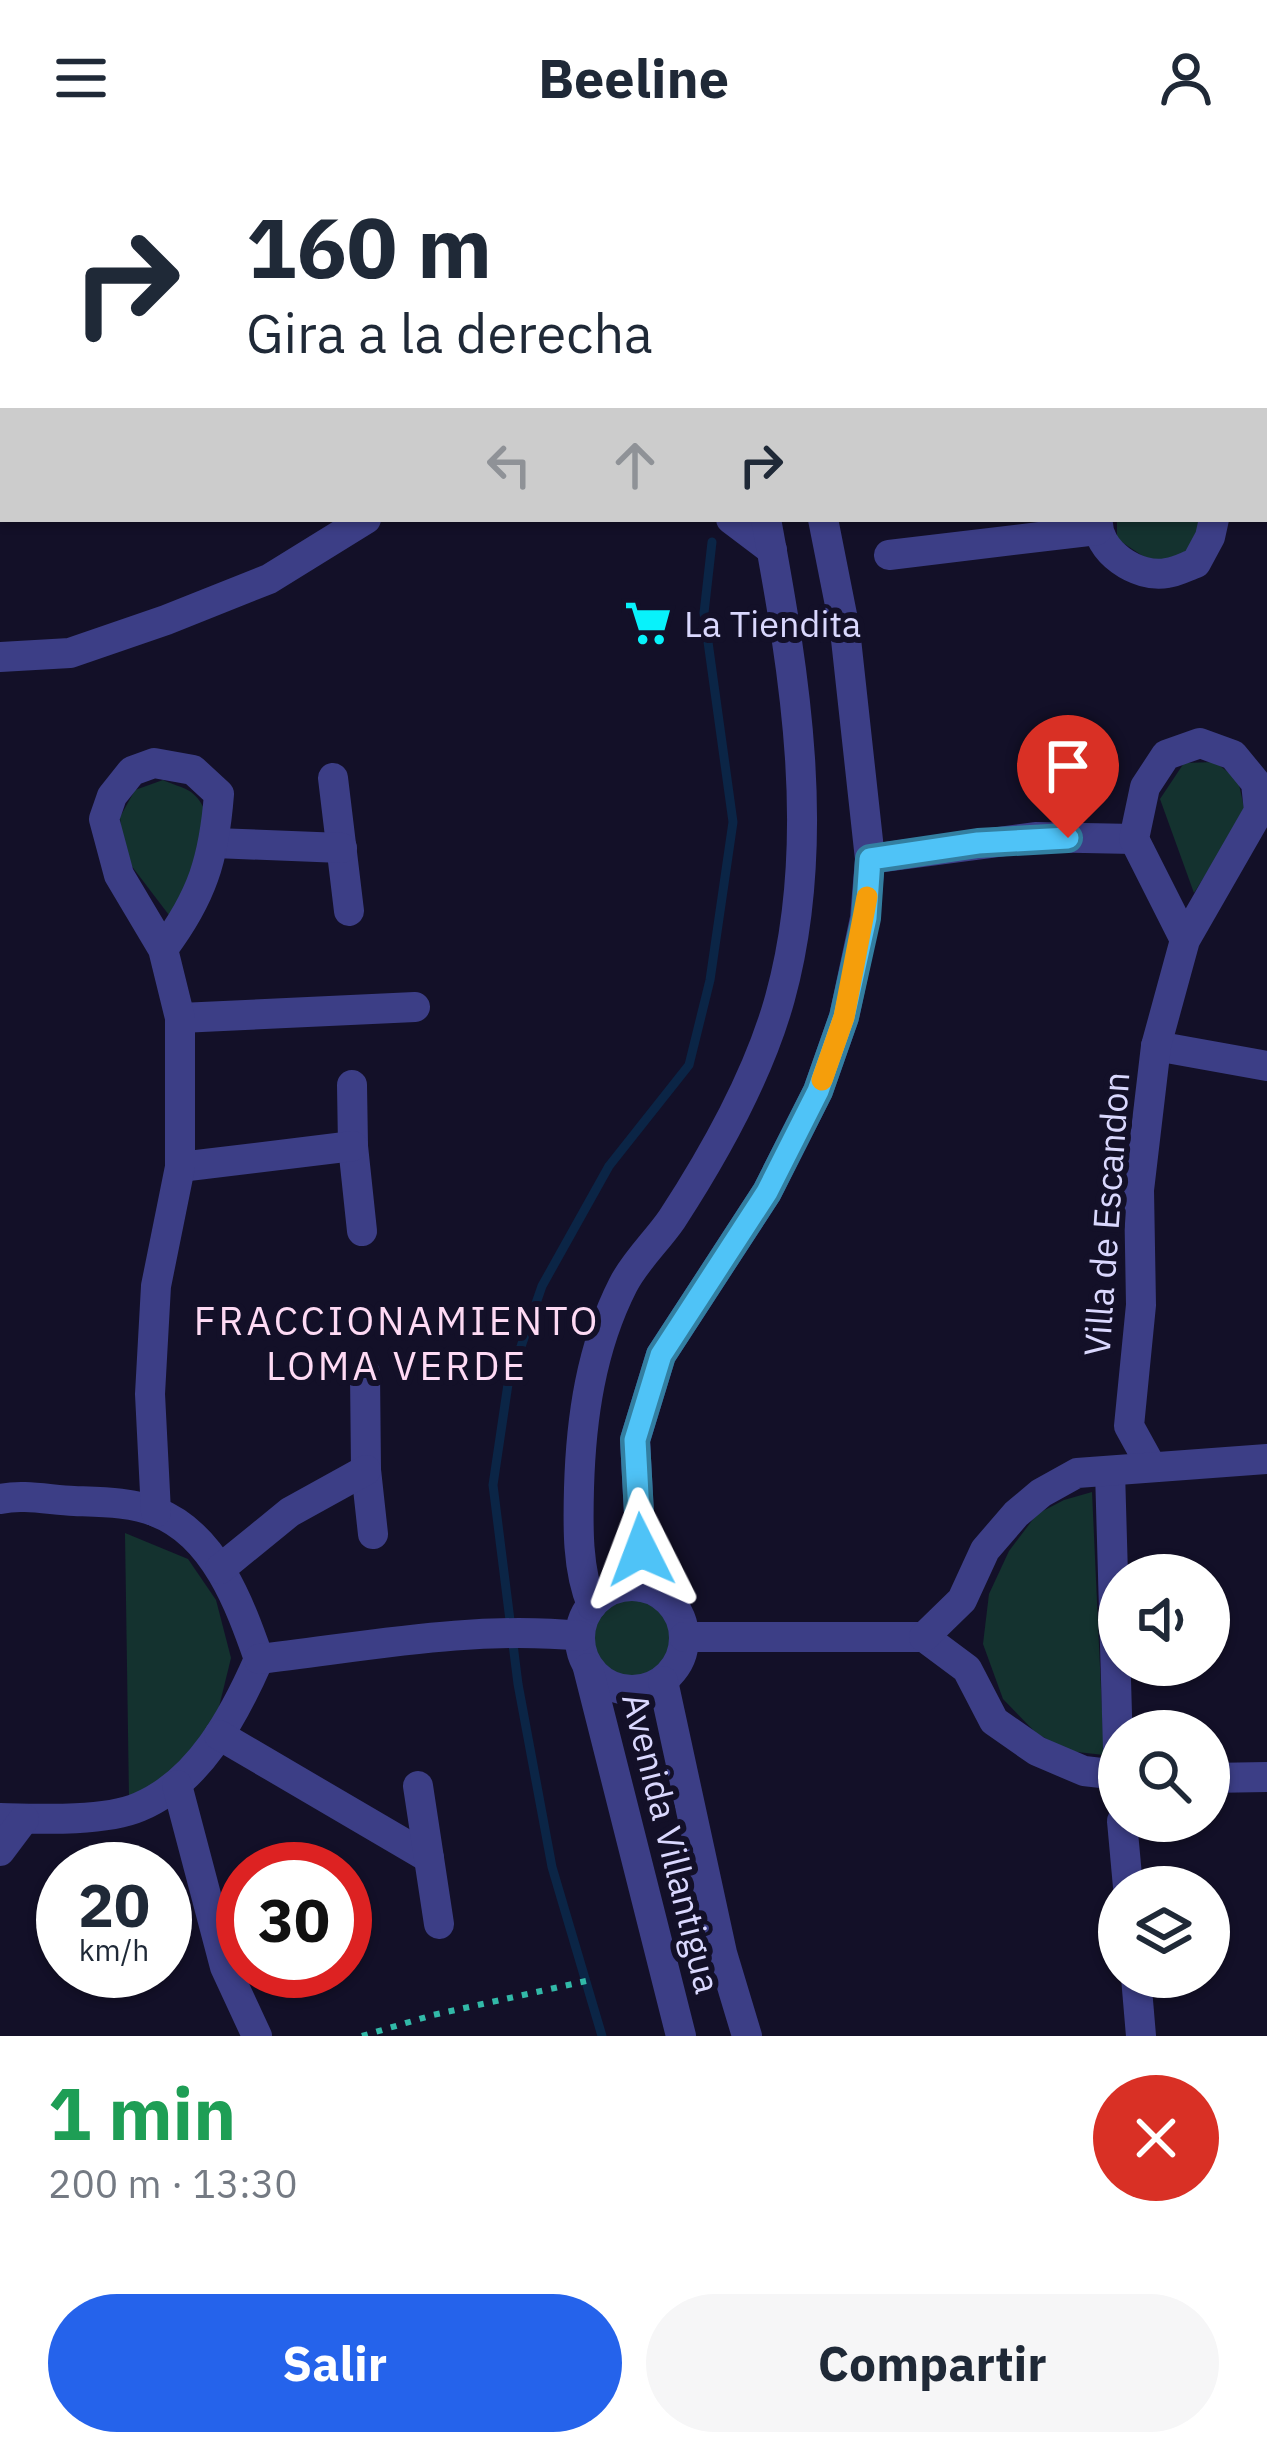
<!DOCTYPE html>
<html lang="es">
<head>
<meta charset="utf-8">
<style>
	:root { --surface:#fff; --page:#f6f6f7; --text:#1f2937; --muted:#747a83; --accent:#2563eb }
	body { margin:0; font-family:"IBM Plex Sans",sans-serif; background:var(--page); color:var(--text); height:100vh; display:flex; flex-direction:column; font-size:45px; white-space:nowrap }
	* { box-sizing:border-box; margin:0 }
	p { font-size:39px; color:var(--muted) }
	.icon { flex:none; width:66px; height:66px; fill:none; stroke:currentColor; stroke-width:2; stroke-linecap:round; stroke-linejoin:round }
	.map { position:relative; height:1880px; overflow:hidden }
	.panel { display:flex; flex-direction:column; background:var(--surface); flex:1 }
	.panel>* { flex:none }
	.hud { position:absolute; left:0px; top:0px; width:1269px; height:366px; box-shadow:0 3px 9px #0004; background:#fff; color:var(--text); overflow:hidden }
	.fabs { position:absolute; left:1098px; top:1398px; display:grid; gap:24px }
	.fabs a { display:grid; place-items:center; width:132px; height:132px; border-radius:50%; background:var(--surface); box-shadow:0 3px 9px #0004; font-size:60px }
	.speed { position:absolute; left:36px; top:1686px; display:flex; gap:24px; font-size:60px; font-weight:700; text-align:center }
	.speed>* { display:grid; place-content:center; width:156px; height:156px; border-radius:50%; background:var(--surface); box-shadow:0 3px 9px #0004; line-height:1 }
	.speed small { font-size:30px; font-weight:400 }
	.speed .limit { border:18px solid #d22; background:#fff; color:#111 }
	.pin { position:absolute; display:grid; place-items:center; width:102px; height:102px; color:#fff; margin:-123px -51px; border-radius:50% 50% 50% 0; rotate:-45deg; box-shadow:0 0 12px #0007 }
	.pin .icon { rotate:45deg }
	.me { position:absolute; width:132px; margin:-66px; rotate:357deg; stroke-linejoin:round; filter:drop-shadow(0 0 9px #0008) }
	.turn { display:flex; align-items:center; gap:42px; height:252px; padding:0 48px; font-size:54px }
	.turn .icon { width:156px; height:156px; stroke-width:2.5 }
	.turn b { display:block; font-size:84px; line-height:102px }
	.lanes { display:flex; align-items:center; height:114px; padding:0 48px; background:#0003; justify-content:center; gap:60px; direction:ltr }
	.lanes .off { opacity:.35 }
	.round { display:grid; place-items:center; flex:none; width:126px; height:126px; border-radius:63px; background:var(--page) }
	.summary { display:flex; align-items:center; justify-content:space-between; height:204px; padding:0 48px }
	h1 { font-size:72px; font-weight:700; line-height:90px; color:#1e9e55 }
	.button { display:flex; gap:24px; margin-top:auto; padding:24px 48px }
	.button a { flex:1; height:138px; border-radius:72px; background:var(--accent); color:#fff; font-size:48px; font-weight:700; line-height:138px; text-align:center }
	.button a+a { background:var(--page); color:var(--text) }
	header { display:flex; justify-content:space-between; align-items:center; height:156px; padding:0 48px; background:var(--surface); font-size:54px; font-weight:700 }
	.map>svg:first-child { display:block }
	.green { fill:#14322f }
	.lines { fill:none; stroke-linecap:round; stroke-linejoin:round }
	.stream { stroke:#0b2546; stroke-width:9 }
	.path { stroke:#32b9a8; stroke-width:6; stroke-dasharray:6 9; stroke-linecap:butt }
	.minor { stroke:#3c3e86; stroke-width:30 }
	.route-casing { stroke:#337fa1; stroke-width:30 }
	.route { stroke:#4fc3f7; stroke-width:21 }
	.slow { stroke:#f59e0b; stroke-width:21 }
	.labels { text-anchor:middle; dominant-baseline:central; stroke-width:12; stroke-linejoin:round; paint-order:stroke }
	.poi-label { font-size:36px; fill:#dad8fe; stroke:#131028; text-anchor:start }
	.street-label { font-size:36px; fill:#dad8fe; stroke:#131028 }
	.neighbourhood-label { font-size:39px; letter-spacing:3px; fill:#fedaf4; stroke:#131028 }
</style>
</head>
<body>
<header><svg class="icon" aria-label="menu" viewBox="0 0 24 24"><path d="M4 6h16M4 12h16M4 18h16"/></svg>Beeline<svg class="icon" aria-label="person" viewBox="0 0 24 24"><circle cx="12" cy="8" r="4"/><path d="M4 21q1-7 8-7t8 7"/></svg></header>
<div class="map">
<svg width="1267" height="1880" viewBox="0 0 1267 1880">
	<rect width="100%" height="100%" fill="#131028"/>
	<g class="green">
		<path d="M1117,363H1199L1200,370L1183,402L1155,408L1117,383Z"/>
		<path d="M1215,606L1238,624L1245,656L1194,737L1160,643L1184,607Z"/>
		<path d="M163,624C171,628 184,631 191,636C230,666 187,730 172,763L124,700L120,661L135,634Z"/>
		<path d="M1092,1336L1104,1599L1068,1595L1036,1577L1003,1543L983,1488L989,1438L1009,1395L1037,1358L1064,1344Z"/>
		<path d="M125,1377L188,1403L216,1444L231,1502L214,1571L169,1623L129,1641Z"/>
		<circle cx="631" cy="1484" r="42"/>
	</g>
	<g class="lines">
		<g class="stream">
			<path d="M804,3V0"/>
			<path d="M602,1880L552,1711L518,1528L493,1329L508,1228L542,1130L609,1010L689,909L710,824L733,666L704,457L712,386"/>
		</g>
		<path class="path" d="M362,1880L433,1859L586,1825"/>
		<g class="minor">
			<path d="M765,0V3"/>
			<path d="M233,3L235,0"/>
			<path d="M709,3V0"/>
			<path d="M938,3L939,0"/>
			<path d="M1126,3V0"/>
			<path d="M1266,350L1267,349"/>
			<path d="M731,363L772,394"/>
			<path d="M1098,363C1095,395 1138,423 1167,417C1177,416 1187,410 1196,407L1210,381L1214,363"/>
			<path d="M889,399L1097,374"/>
			<path d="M0,501L70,497L166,464L269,423L366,363"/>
			<path d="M333,622L349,755"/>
			<path d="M215,687L342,692"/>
			<path d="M870,703L1035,681L1134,683"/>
			<path d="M180,862L415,851"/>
			<path d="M1156,890L1267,910"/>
			<path d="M352,929L353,990L362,1075"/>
			<path d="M180,1011L353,990"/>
			<path d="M365,1217L366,1314L373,1378"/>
			<path d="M1151,1310L1129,1270L1141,1149L1139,1034L1156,890L1185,784L1259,655L1256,627L1233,599L1200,587L1166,599L1145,631L1134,683L1185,784"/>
			<path d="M1110,1315L1119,1628"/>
			<path d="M0,1343C23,1338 50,1344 74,1345C99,1346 133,1346 156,1356C215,1379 240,1449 259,1503C234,1560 199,1626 139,1651C104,1666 38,1663 0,1662"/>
			<path d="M156,1356L150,1238L156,1130L180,1011V862L163,793L119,719L104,663L112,640L132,615L154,607L193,614L219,638C214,703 202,741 163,793"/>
			<path d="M220,1413L290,1356L366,1314"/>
			<circle cx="632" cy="1482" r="52"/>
			<path d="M643,1431L635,1284L661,1199L767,1036L818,935L844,861L865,762L870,703L845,474L823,363"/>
			<path d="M592,1449C577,1414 578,1369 579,1332C581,1262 591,1192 623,1129C635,1105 657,1085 672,1063C715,997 759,918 780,842C823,686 795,519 766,363"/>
			<path d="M684,1481H924L967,1513L994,1565L1037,1595L1084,1615L1119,1619"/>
			<path d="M924,1481L962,1444L985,1394L1016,1358L1041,1337L1077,1317L1267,1303"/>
			<path d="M259,1503C364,1491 473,1469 580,1480"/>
			<path d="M588,1512L681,1880"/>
			<path d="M663,1525L722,1797L747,1880"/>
			<path d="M219,1579L429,1702"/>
			<path d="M1209,1622L1267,1621"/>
			<path d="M177,1629L225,1811L257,1880"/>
			<path d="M418,1630L439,1768"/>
			<path d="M1122,1665L1128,1731"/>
			<path d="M0,1695L24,1663"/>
			<path d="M1136,1821L1141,1880"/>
		</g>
	</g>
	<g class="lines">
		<defs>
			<path id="route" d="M641,1394L635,1284L661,1199L767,1036L818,935L844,861L866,762L870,703L978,687L1068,682"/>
		</defs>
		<use href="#route" class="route-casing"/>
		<use href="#route" class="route"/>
		<path class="slow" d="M822,924L844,861L867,741"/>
	</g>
	<defs>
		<symbol id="supermarket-bare" viewBox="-9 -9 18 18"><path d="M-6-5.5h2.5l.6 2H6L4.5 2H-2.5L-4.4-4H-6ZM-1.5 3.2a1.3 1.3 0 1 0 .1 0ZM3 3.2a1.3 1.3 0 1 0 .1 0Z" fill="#08f2fb" stroke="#131028" stroke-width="2.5" paint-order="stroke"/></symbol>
	</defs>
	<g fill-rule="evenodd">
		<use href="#supermarket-bare" x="615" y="434" width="66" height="66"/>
	</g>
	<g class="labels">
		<g class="poi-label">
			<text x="684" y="467">La Tiendita</text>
		</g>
		<g class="street-label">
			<text transform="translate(1106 1058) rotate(-86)">Villa de Escandon</text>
			<text transform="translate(672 1687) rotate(76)">Avenida Villantigua</text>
		</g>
		<g class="neighbourhood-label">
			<text x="397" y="1164">FRACCIONAMIENTO<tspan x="397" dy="45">LOMA VERDE</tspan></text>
		</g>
	</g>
</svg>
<div class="fabs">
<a><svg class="icon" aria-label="sound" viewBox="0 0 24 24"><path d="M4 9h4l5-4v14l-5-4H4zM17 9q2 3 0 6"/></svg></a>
<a><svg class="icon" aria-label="search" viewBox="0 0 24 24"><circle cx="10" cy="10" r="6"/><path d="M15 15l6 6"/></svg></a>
<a><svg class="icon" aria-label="layers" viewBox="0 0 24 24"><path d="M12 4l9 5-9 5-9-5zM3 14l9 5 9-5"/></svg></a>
</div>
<div class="speed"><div>20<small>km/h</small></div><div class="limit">30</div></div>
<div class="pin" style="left:1068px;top:682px;background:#d93025"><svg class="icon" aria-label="arrive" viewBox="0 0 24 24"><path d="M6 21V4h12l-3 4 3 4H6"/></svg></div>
<svg class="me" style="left:641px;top:1394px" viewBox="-20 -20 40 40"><path d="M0-17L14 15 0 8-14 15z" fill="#4fc3f7" stroke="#fff" stroke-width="4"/></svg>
<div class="hud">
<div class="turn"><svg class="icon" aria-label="right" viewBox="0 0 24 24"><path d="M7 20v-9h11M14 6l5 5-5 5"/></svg><div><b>160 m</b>Gira a la derecha</div></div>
<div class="lanes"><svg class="icon off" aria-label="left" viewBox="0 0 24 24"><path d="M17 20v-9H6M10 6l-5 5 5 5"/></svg><svg class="icon off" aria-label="ahead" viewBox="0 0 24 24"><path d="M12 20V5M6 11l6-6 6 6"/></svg><svg class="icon" aria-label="right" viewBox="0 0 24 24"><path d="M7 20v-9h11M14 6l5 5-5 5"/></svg></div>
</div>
</div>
<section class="panel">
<div class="summary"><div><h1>1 min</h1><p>200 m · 13:30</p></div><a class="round" style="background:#d93025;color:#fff"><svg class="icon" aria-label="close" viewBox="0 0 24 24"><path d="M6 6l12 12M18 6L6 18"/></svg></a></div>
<div class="button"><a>Salir</a><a>Compartir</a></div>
</section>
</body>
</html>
